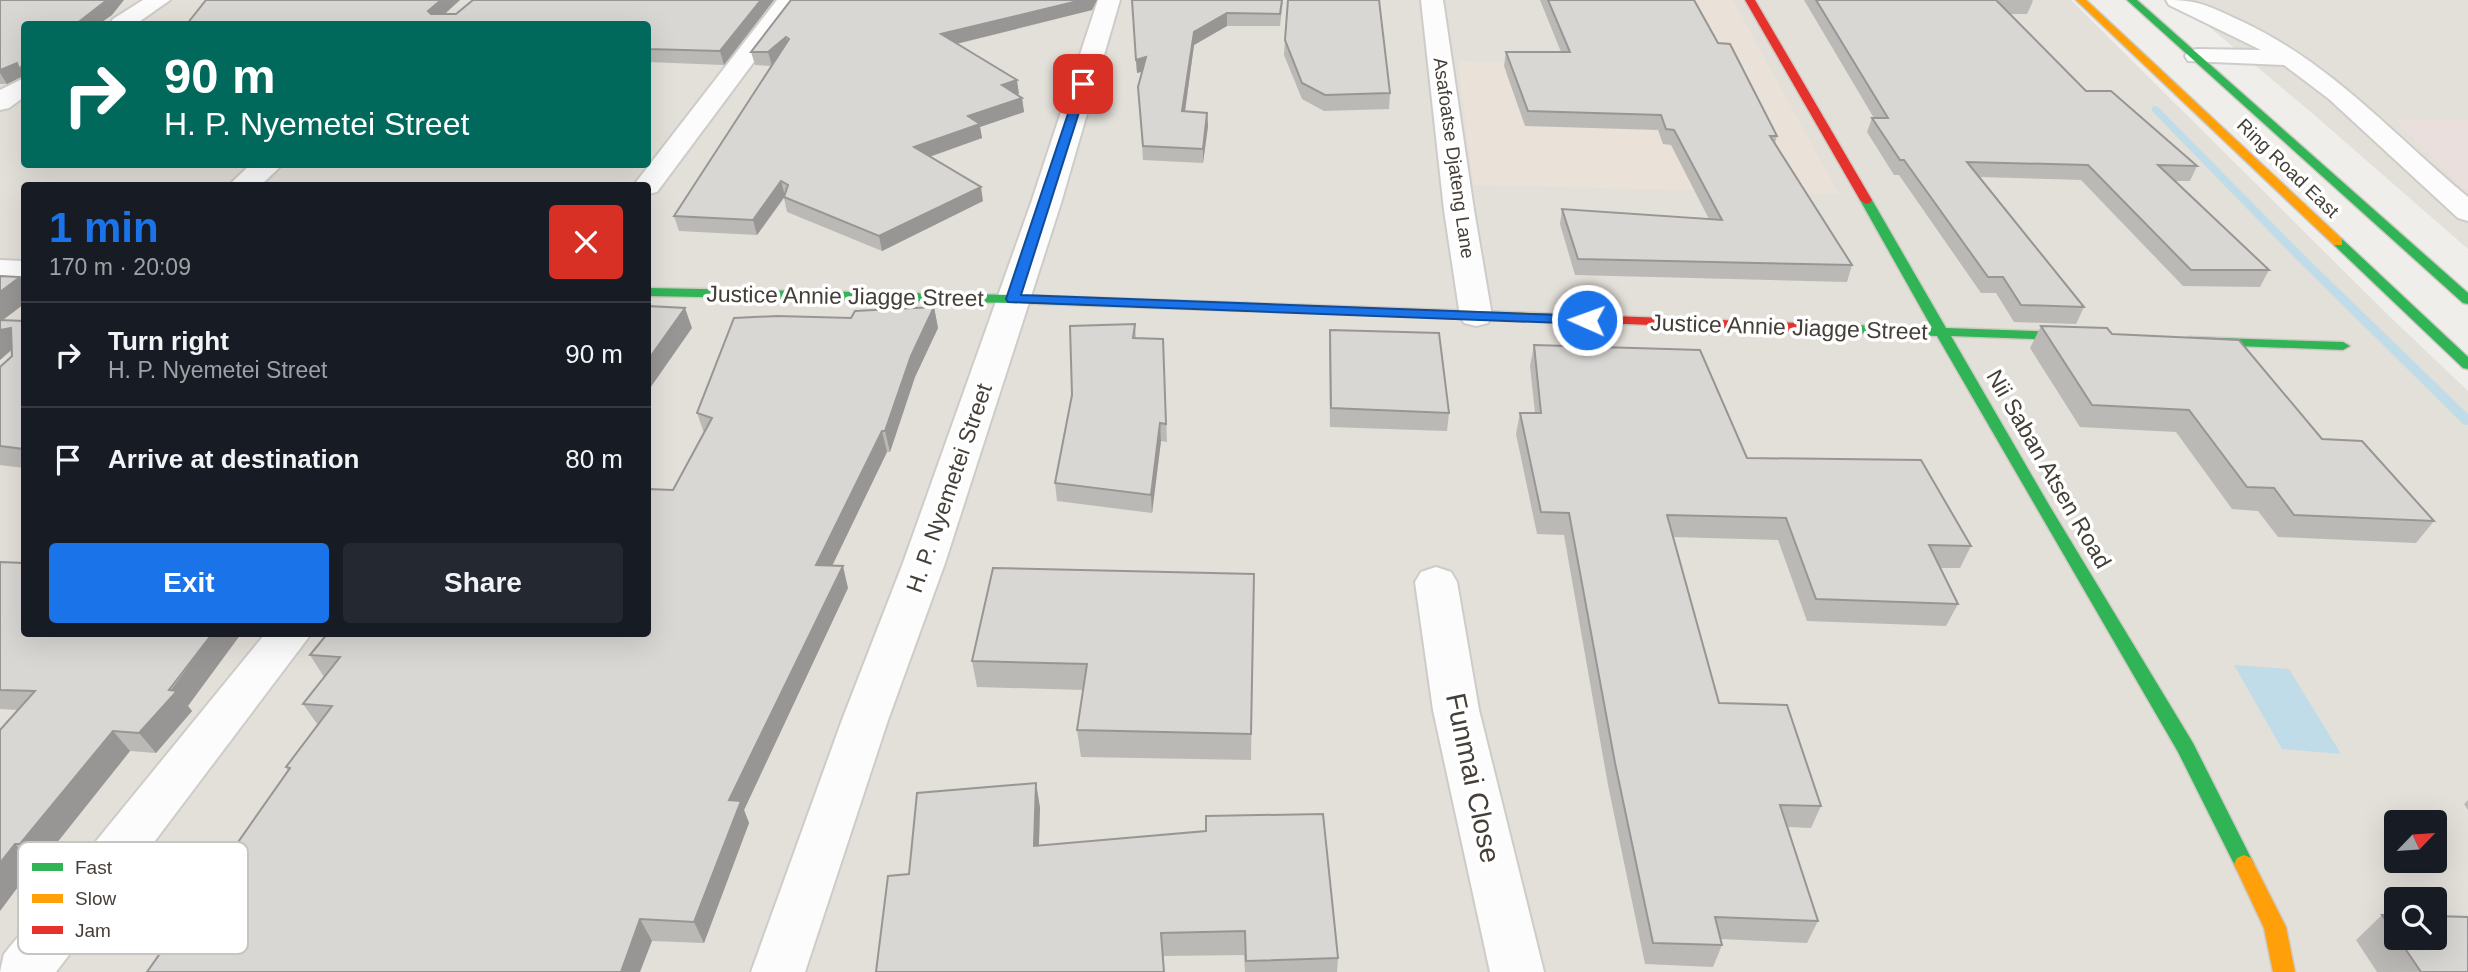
<!DOCTYPE html>
<html lang="en">
<head>
<meta charset="utf-8">
<style>
	:root { --surface:#171b24; --page:#242831; --text:#f1f3f6; --muted:#9ea1a6; --line:#363941; --accent:#1a73e8 }
	body { margin:0; font-family:Helvetica,sans-serif; background:var(--page); color:var(--text); height:100vh; display:flex; flex-direction:column; font-size:26px; white-space:nowrap }
	* { box-sizing:border-box; margin:0 }
	p { font-size:23px; color:var(--muted) }
	.icon { flex:none; width:38px; height:38px; fill:none; stroke:currentColor; stroke-width:2; stroke-linecap:round; stroke-linejoin:round }
	.map { position:relative; flex:1; overflow:hidden }
	.details { position:absolute; left:21px; top:182px; width:630px; height:455px; display:flex; flex-direction:column; background:var(--surface); border-radius:7px; box-shadow:0 7px 28px #0002 }
	.details>* { flex:none }
	.top-card { position:absolute; left:21px; top:21px; width:630px; height:147px; border-radius:7px; box-shadow:0 7px 28px #0002; background:#00695c; color:#fff; overflow:hidden }
	.needle { width:46px; rotate:65deg }
	.tools { position:absolute; left:2384px; top:810px; display:grid; gap:14px }
	.tools a { display:grid; place-items:center; width:63px; height:63px; border-radius:7px; background:var(--surface); box-shadow:0 7px 28px #0002; font-size:35px }
	.pin { position:absolute; display:grid; place-items:center; width:60px; height:60px; color:#fff; margin:-30px; border-radius:14px; box-shadow:0 4px 10px #0006 }
	.me { position:absolute; width:77px; margin:-38px; rotate:272deg; stroke-linejoin:round; filter:drop-shadow(0 0 5px #0008) }
	.turn { display:flex; align-items:center; gap:24px; height:147px; padding:0 28px; font-size:32px }
	.turn .icon { width:91px; height:91px; stroke-width:2.5 }
	.turn b { display:block; font-size:49px; line-height:60px }
	.round { display:grid; place-items:center; flex:none; width:74px; height:74px; border-radius:7px; background:var(--page) }
	.headline { display:flex; align-items:center; justify-content:space-between; height:119px; padding:0 28px }
	h1 { font-size:42px; font-weight:800; line-height:52px; color:var(--accent) }
	.action { display:flex; gap:14px; margin-top:auto; padding:14px 28px }
	.action a { flex:1; height:80px; border-radius:7px; background:var(--accent); color:#fff; font-size:28px; font-weight:800; line-height:80px; text-align:center }
	.action a+a { background:var(--page); color:var(--text) }
	ul { padding:0; list-style:none }
	li { display:flex; align-items:center; gap:21px; height:105px; padding:0 28px; border-top:2px solid var(--line) }
	li div { flex:1 }
	li b { display:block; font-size:26px }
	li em { font-style:normal }
	.map>svg:first-child { display:block }
	.residential { fill:#e3dfd9; fill-rule:evenodd }
	.commercial { fill:#eae1d8 }
	.medical { fill:#eadfdc }
	.water { fill:#c0dce9 }
	.lines { fill:none; stroke-linecap:round; stroke-linejoin:round }
	.stream { fill:#c0dce9; fill-rule:evenodd }
	.street-casing { stroke:#ceccc9; stroke-width:4 }
	.fast-casing { stroke:#cecac3; stroke-width:3 }
	.slow-casing { stroke:#cecac3; stroke-width:3 }
	.jam-casing { stroke:#cecac3; stroke-width:3 }
	.street { fill:#fdfcfc; fill-rule:evenodd }
	.fast { fill:#30b455; fill-rule:evenodd }
	.slow { fill:#ff9f0a; fill-rule:evenodd }
	.jam { fill:#e5322d; fill-rule:evenodd }
	.wall { fill:#bbb9b6 }
	.shaded-wall { fill:#989694 }
	.building { fill:#d9d7d4; stroke:#989694; stroke-width:2 }
	.route { fill:#1a73e8; stroke:#114b97; stroke-width:2 }
	.labels { text-anchor:middle; dominant-baseline:central; stroke-width:7; stroke-linejoin:round; paint-order:stroke }
	.far-street-label { font-size:19px; fill:#453f38; stroke:#fff }
	.street-label { font-size:23px; fill:#453f38; stroke:#fff }
	.near-street-label { font-size:28px; fill:#453f38; stroke:#fff }
	.key { fill:#fff; stroke:#c7c5c3; stroke-width:2 }
	.key-label { font-size:19px; fill:#453f38 }
</style>
</head>
<body>
<div class="map">
<svg width="2468" height="972" viewBox="0 0 2468 972">
	<rect width="100%" height="100%" fill="#f0eeeb"/>
	<g class="residential">
		<path d="M0,0H2071L2385,312L2468,391V972H0ZM24,24H648V164H24ZM24,186H648V634H24ZM2396,822H2434V861H2396ZM2396,900H2434V938H2396Z"/>
		<path d="M2177,0H2468V249L2312,113Z"/>
	</g>
	<path class="commercial" d="M1592,0H1733L1839,194L1473,185L1458,61L1612,64Z"/>
	<path class="medical" d="M2395,119L2468,120V193Z"/>
	<path class="water" d="M2234,665L2289,669L2341,754L2282,749Z"/>
	<g class="lines">
		<path class="stream" d="M2155,106L2158,107L2305,256L2468,414V425L2463,424L2297,260L2152,111V107Z"/>
		<defs>
			<g id="street">
				<path d="M143,0H170L136,24H110L113,19Z"/>
				<path d="M777,0H800L657,192L648,194V186H633Z"/>
				<path d="M1098,0H1120L1061,203L945,563L888,720L805,972H751L842,720L903,563L1031,203Z"/>
				<path d="M1421,0H1443L1474,210L1492,316L1488,323L1476,326L1464,323L1460,316L1444,210Z"/>
				<path d="M2166,0C2201,0 2210,7 2241,21C2333,64 2392,134 2468,197V221L2458,218L2329,99L2284,65L2188,61L2185,56L2188,51L2197,49L2261,50L2169,5Z"/>
				<path d="M24,78V97L9,108L0,110V90Z"/>
				<path d="M251,164H283L260,186H228Z"/>
				<path d="M0,260L24,261V279L0,278Z"/>
				<path d="M1436,567L1451,572L1457,582L1479,710L1544,972H1490L1433,710L1415,582L1421,572Z"/>
				<path d="M265,634H311L56,972H0L4,954Z"/>
			</g>
			<g id="fast">
				<path d="M2127,0H2137L2468,293V304L2463,303Z"/>
				<path d="M1866,196L1872,200L1946,328L2087,333L2094,337L2087,341L1951,336L2049,505L2193,743L2254,864L2251,870L2244,873L2237,870L2178,752L1937,336L1799,331L1792,327L1799,323L1932,328L1860,200Z"/>
				<path d="M2338,238L2342,239L2468,357V369L2463,368L2334,245V239Z"/>
				<path d="M648,288L1013,295L1247,303L1254,307L1247,311L1013,303L648,296Z"/>
				<path d="M2189,337L2343,342L2350,346L2343,350L2184,344L2182,341Z"/>
			</g>
			<g id="slow">
				<path d="M2076,0H2086L2342,239V245H2334Z"/>
				<path d="M1247,303L1532,313L1539,317L1532,321L1242,310V304Z"/>
				<path d="M2244,855L2251,858L2286,927L2295,972H2273L2264,928L2234,864L2237,858Z"/>
			</g>
			<g id="jam">
				<path d="M1745,0H1755L1872,200L1870,203L1866,204L1860,200Z"/>
				<path d="M1532,313L1799,323L1806,327L1799,331L1527,320L1525,317L1527,314Z"/>
			</g>
		</defs>
		<use href="#street" class="street-casing"/>
		<use href="#fast" class="fast-casing"/>
		<use href="#slow" class="slow-casing"/>
		<use href="#jam" class="jam-casing"/>
		<use href="#street" class="street"/>
		<use href="#fast" class="fast"/>
		<use href="#slow" class="slow"/>
		<use href="#jam" class="jam"/>
	</g>
	<g class="wall">
		<path d="M0,0L112,15L23,76L7,84H0Z"/>
		<path d="M206,0H460L445,14H456L473,0H774L724,65L648,62V24H187Z"/>
		<path d="M791,0H1097L1092,10L957,44L1019,94H1016L1022,98L1024,112L980,127L982,138L930,157L983,201L882,251L787,212L784,198L757,235L679,231L674,216L771,66L755,65L751,52Z"/>
		<path d="M1132,0H1283L1280,26H1227L1194,45L1185,112L1207,113L1208,126L1203,163L1143,160L1138,87L1142,72L1137,73Z"/>
		<path d="M1540,0H1694L1718,43L1777,136L1775,143L1852,265L1847,282L1575,275L1560,224L1562,209L1709,219L1671,145L1663,144L1658,130L1525,126L1504,66L1506,52H1561Z"/>
		<path d="M1804,0H2032L2033,1L2027,14H2010L2086,91L2197,166L2190,181H2175L2269,270L2260,287L2183,286L2081,180L1980,177L2084,307L2076,324L2014,322L1996,293H1981L1899,175H1894L1867,132L1872,118H1874Z"/>
		<path d="M1285,40L1390,93L1389,109L1324,111L1302,99L1284,55Z"/>
		<path d="M0,276L20,277L24,284V304L3,320L24,321V468L0,465V367L12,356V350L0,360Z"/>
		<path d="M934,307L938,328L915,377L890,452H887L832,565L848,588L744,810L749,823L704,943L652,941L288,771L286,767L318,725L303,704L324,677L310,655L673,490L704,433L697,413L851,318Z"/>
		<path d="M1135,324L1136,338L1163,339L1167,442L1161,441L1152,513L1057,501L1055,483Z"/>
		<path d="M2041,326L2112,334L2322,439L2434,521L2416,543L2278,537L2258,511L2232,509L2176,432L2080,427L2030,348Z"/>
		<path d="M1330,330L1449,413L1447,431L1330,427L1329,348Z"/>
		<path d="M1534,345L1747,458L1971,546L1960,568H1940L1958,604L1946,626L1807,621L1778,540L1673,537L1719,703L1821,806L1811,828L1788,827L1818,921L1807,943L1721,939L1722,945L1713,967L1645,964L1608,785L1564,535L1537,534L1516,434L1520,413H1535L1530,366Z"/>
		<path d="M0,562L188,706L192,711L156,753L130,751L40,864H35L0,911L18,710L0,709Z"/>
		<path d="M1254,574L1251,760L1081,757L1077,730L1083,690L977,687L972,661Z"/>
		<path d="M1036,783L1040,808L1039,845L1338,958L1337,972H1245L1244,955L1163,956L909,874Z"/>
		<path d="M2468,800V810L2464,804Z"/>
		<path d="M2382,915H2396V938H2434L2468,972H2377L2356,940Z"/>
	</g>
	<g class="shaded-wall">
		<path d="M107,0H124L112,15L99,24H76Z"/>
		<path d="M441,0H460L433,24L428,11Z"/>
		<path d="M761,0H774L724,65L720,51Z"/>
		<path d="M1082,0H1097L1092,10L943,47L941,34Z"/>
		<path d="M1227,13V26L1194,45L1183,125L1182,111L1194,32Z"/>
		<path d="M786,37L789,50L772,66L768,52Z"/>
		<path d="M1146,57L1147,70L1137,73L1136,60Z"/>
		<path d="M17,63L24,64V78L23,76L7,84L0,73V70Z"/>
		<path d="M1017,80L1019,94L1003,99L1002,85Z"/>
		<path d="M1022,98L1024,112L980,127L982,138L917,161L914,147L968,116Z"/>
		<path d="M1207,113L1208,126L1203,163V149Z"/>
		<path d="M781,181L785,196L757,235L753,220Z"/>
		<path d="M981,187L983,201L882,251L879,236Z"/>
		<path d="M20,277L24,284V304L0,322V292Z"/>
		<path d="M934,307L938,328L915,377L890,452L885,431L911,356Z"/>
		<path d="M685,308L692,328L648,391V360Z"/>
		<path d="M11,328V350L0,360V330Z"/>
		<path d="M1160,423L1161,441L1152,513L1151,495Z"/>
		<path d="M882,431L887,452L822,587L816,565Z"/>
		<path d="M843,566L848,588L744,810L749,823L704,943L694,922L729,800Z"/>
		<path d="M212,634H241L188,706L192,711L156,753L139,733Z"/>
		<path d="M113,731L130,751L40,864L20,844Z"/>
		<path d="M1036,783L1040,808L1038,870L1034,846Z"/>
		<path d="M15,844L35,864L0,911V863Z"/>
		<path d="M640,919L652,941L640,972H621Z"/>
	</g>
	<g class="building">
		<path d="M0,0H107L76,24H24V64L19,69L17,63L0,70Z"/>
		<path d="M206,0H441L428,11L431,14H456L473,0H761L720,51L648,49V24H187Z"/>
		<path d="M791,0H1082L941,34L1017,80L1002,85L1022,98L968,116L980,124L914,147L981,187L879,236L784,197L788,185L781,181L753,220L674,216L789,39L786,37L768,52H751Z"/>
		<path d="M1132,0H1282L1280,14L1227,13L1194,32L1182,111L1207,113L1203,149L1143,146L1138,87L1146,57L1136,60Z"/>
		<path d="M1288,0H1379L1390,93L1325,95L1302,83L1285,40Z"/>
		<path d="M1548,0H1694L1718,43L1730,44L1777,136H1770L1852,265L1578,259L1562,209L1722,220L1674,130L1666,129L1661,115L1528,111L1506,52H1570Z"/>
		<path d="M1816,0H1996L2086,91H2111L2197,166L2158,165L2269,270H2191L2088,165L1967,162L2084,307L2021,305L2003,277H1988L1904,160H1900L1872,118H1888Z"/>
		<path d="M0,276L20,277L0,292Z"/>
		<path d="M648,306L685,308L648,360Z"/>
		<path d="M934,307L911,356L885,431H882L816,565L843,566L729,800L741,801L694,922L640,919L621,972H147L290,768L286,767L332,706L303,704L340,657L310,655L327,634H648V489L673,490L712,418L697,413L734,318L777,316L851,318L855,311Z"/>
		<path d="M0,320L24,321V449L0,446V367L12,356L11,328L0,330Z"/>
		<path d="M1135,324L1133,338L1163,339L1166,424L1160,423L1151,495L1055,483L1072,395L1070,326Z"/>
		<path d="M2041,326L2107,328L2112,334L2239,340L2322,439L2362,441L2434,521L2294,515L2274,488L2247,487L2189,410L2092,405Z"/>
		<path d="M1330,330L1439,333L1449,413L1331,408Z"/>
		<path d="M1534,345L1700,350L1747,458L1921,460L1971,546L1929,545L1958,604L1816,599L1786,518L1667,515L1719,703L1787,705L1821,806L1780,805L1818,921L1715,917L1722,945L1653,943L1615,763L1569,513L1541,512L1520,413H1541Z"/>
		<path d="M0,562L24,563V634H212L169,690L177,691L139,733L113,731L20,844H15L0,863V730L35,691L0,690Z"/>
		<path d="M993,568L1254,574L1251,734L1077,730L1087,664L972,661Z"/>
		<path d="M1036,783L1034,846L1206,831V816L1323,814L1338,958L1246,961L1245,931L1161,933L1164,972H876L888,876L909,874L917,793Z"/>
		<path d="M2382,915H2396V935Z"/>
		<path d="M2434,916L2468,917V972H2421L2398,938H2434Z"/>
	</g>
	<path class="route" d="M1083,81L1088,84L1021,295L1587,316L1593,320L1587,324L1008,302L1006,299L1078,84Z"/>
	<g class="labels">
		<g class="far-street-label">
			<text transform="translate(1454 158) rotate(82)">Asafoatse Djateng Lane</text>
			<text transform="translate(2288 168) rotate(44)">Ring Road East</text>
		</g>
		<g class="street-label">
			<text transform="translate(845 296) rotate(1)">Justice Annie Jiagge Street</text>
			<text transform="translate(1789 327) rotate(2)">Justice Annie Jiagge Street</text>
			<text transform="translate(2049 469) rotate(60)">Nii Saban Atsen Road</text>
			<text transform="translate(949 488) rotate(-71)">H. P. Nyemetei Street</text>
		</g>
		<g class="near-street-label">
			<text transform="translate(1473 778) rotate(78)">Funmai Close</text>
		</g>
	</g>
	<rect x="18" y="842" width="230" height="112" rx="10" class="key"/>
	<rect x="32" y="863" width="31" height="8" fill="#30b455"/>
	<rect x="32" y="894" width="31" height="9" fill="#ff9f0a"/>
	<rect x="32" y="926" width="31" height="8" fill="#e5322d"/>
	<g class="key-label">
		<text x="75" y="874">Fast</text>
		<text x="75" y="905">Slow</text>
		<text x="75" y="937">Jam</text>
	</g>
</svg>
<div class="tools">
<a><svg class="needle" viewBox="-14 -14 28 28"><path d="M0-13l5 13h-10z" fill="#e53935"/><path d="M0 13l5-13h-10z" fill="#9ea1a6"/></svg></a>
<a><svg class="icon" aria-label="search" viewBox="0 0 24 24"><circle cx="10" cy="10" r="6"/><path d="M15 15l6 6"/></svg></a>
</div>
<div class="pin" style="left:1083px;top:84px;background:#d93025"><svg class="icon" aria-label="arrive" viewBox="0 0 24 24"><path d="M6 21V4h12l-3 4 3 4H6"/></svg></div>
<svg class="me" style="left:1587px;top:320px" viewBox="-20 -20 40 40"><circle r="17" fill="#1a73e8" stroke="#fff" stroke-width="3"/><path d="M0-11L8 9 0 5-8 9z" fill="#fff"/></svg>
<div class="top-card">
<div class="turn"><svg class="icon" aria-label="right" viewBox="0 0 24 24"><path d="M7 20v-9h11M14 6l5 5-5 5"/></svg><div><b>90 m</b>H. P. Nyemetei Street</div></div>
</div>
<section class="details">
<div class="headline"><div><h1>1 min</h1><p>170 m · 20:09</p></div><a class="round" style="background:#d93025;color:#fff"><svg class="icon" aria-label="close" viewBox="0 0 24 24"><path d="M6 6l12 12M18 6L6 18"/></svg></a></div>
<ul>
<li><svg class="icon" aria-label="right" viewBox="0 0 24 24"><path d="M7 20v-9h11M14 6l5 5-5 5"/></svg><div><b>Turn right</b><p>H. P. Nyemetei Street</p></div><em>90 m</em></li>
<li><svg class="icon" aria-label="arrive" viewBox="0 0 24 24"><path d="M6 21V4h12l-3 4 3 4H6"/></svg><div><b>Arrive at destination</b></div><em>80 m</em></li>
</ul>
<div class="action"><a>Exit</a><a>Share</a></div>
</section>
</div>
</body>
</html>
